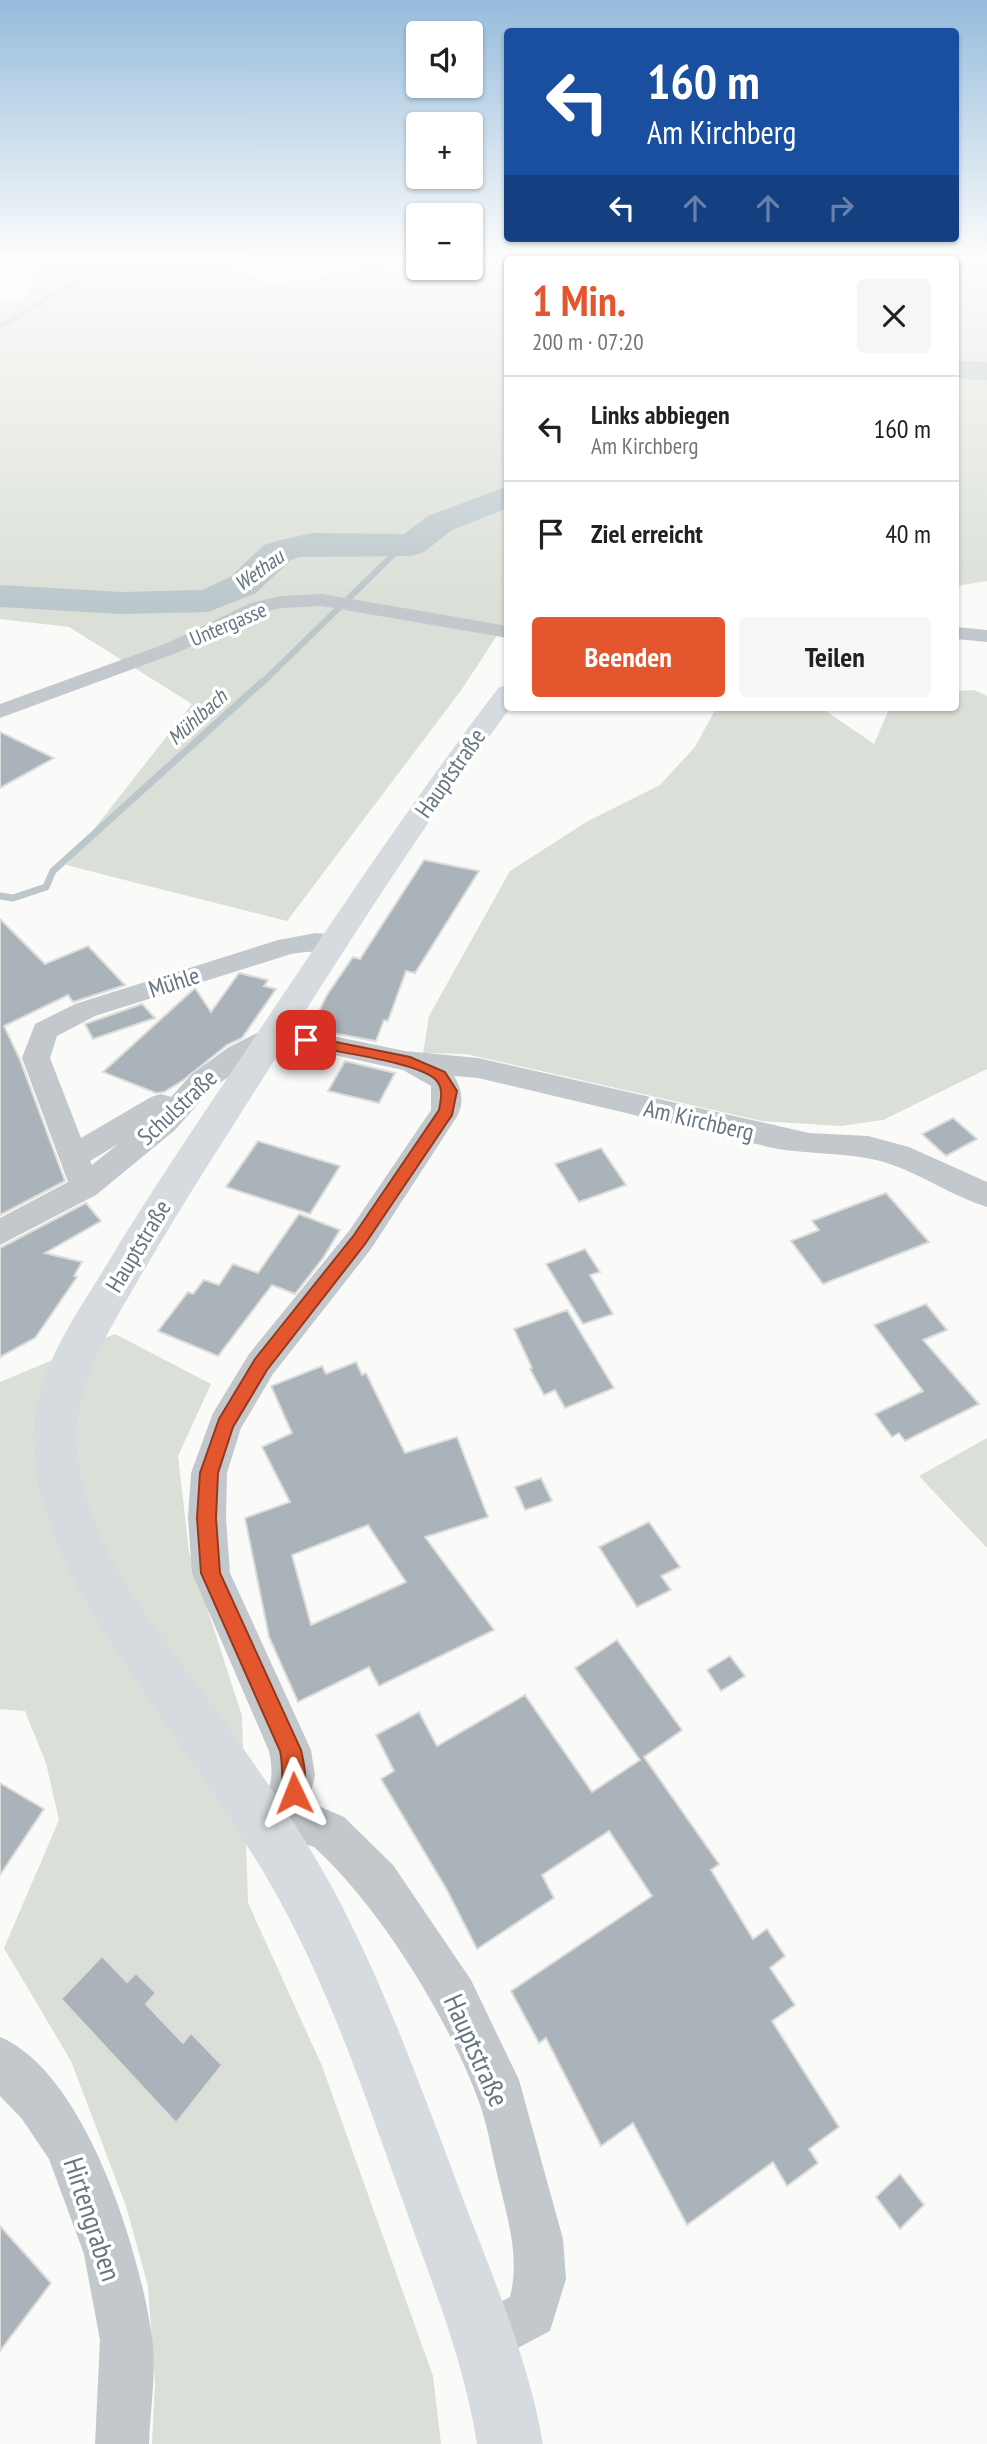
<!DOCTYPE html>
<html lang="de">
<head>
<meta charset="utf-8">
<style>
	:root { --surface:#fff; --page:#f6f6f6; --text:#202124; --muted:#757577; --line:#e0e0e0; --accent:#e4572e }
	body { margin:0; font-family:"PT Sans Narrow",sans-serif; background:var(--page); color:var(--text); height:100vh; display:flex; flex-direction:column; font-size:26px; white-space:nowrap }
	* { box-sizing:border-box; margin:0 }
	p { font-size:23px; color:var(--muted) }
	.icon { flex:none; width:38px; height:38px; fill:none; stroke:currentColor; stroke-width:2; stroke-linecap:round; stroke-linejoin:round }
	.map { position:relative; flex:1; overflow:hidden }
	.drawer { position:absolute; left:504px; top:256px; width:455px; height:455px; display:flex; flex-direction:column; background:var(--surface); border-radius:7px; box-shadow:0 2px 5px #0004 }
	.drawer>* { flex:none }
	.guide { position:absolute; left:504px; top:28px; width:455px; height:214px; border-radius:7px; box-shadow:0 2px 5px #0004; background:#1a4fa0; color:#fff; overflow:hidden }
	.fabs { position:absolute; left:406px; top:21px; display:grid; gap:14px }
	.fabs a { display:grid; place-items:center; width:77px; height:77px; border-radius:7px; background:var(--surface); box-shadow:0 2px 5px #0004; font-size:35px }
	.pin { position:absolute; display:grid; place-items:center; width:60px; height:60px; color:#fff; margin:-30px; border-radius:14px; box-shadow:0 4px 10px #0006 }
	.me { position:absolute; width:77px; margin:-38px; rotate:358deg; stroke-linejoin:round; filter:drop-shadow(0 0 5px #0008) }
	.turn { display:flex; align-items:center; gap:24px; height:147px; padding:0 28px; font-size:32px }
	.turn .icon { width:91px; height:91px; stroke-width:2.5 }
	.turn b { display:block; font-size:49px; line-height:60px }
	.lanes { display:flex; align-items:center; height:66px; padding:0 28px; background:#0003; justify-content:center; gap:35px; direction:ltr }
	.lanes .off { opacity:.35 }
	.round { display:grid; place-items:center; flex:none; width:74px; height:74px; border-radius:7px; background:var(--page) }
	.summary { display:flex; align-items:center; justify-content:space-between; height:119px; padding:0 28px }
	h1 { font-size:42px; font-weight:700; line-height:52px; color:var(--accent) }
	.cta { display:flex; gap:14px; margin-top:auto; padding:14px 28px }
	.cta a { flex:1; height:80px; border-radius:7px; background:var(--accent); color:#fff; font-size:28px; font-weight:700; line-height:80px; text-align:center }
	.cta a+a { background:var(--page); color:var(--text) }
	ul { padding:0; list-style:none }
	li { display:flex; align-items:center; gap:21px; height:105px; padding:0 28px; border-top:2px solid var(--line) }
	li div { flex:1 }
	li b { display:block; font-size:26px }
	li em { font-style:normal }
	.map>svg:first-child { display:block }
	.green { fill:#dadfd7 }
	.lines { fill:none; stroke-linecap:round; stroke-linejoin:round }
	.stream-far2 { stroke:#bbc7cb; stroke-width:4.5 }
	.stream-far1 { stroke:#bbc7cb; stroke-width:6 }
	.stream { stroke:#bbc7cb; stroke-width:7 }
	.river { fill:#bbc7cb; fill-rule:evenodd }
	.building { fill:#aab3b9; stroke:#dcdcda; stroke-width:2; fill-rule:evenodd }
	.minor { fill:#c3c8cc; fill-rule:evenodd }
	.primary { fill:#d6dbdf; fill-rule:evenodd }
	.route { fill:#e4572e; stroke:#94391e; stroke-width:2 }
	.labels { text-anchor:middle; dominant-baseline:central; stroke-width:7; stroke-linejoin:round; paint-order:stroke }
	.far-water-label { font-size:21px; font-style:italic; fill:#60757c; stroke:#fff }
	.far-street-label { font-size:21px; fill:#657683; stroke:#fff }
	.street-label { font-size:24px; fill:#657683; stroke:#fff }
	.near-street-label { font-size:28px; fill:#657683; stroke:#fff }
</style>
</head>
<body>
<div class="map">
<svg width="987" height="2444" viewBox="0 0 987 2444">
	<rect width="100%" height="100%" fill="#fafaf8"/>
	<g class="green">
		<path d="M40,262H226L228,266L272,285L358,270L350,264C365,261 379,258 391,269L418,265L471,268V262H507V620L462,689L287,921L66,865L192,704L69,627L0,619V299L22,300L28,293Z"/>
		<path d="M956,262H987V581L956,586Z"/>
		<path d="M974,690L987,696V1069L883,1120L841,1126L762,1121L466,1054L423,1053L429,1016L510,871L588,821L660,785L695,747L714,712L713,707H820L874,744L890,707H956V691Z"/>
		<path d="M115,1334L211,1384L178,1456L189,1552L242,1716L248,1903L322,2066L433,2376L441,2444H152L155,2383L148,2286L126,2206L71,2061L4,1948L59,1820L46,1763L25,1711L0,1709V1382Z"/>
		<path d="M987,1438V1548L919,1476Z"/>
	</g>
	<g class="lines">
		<path class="stream-far2" d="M0,327L108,262"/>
		<path class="stream-far1" d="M261,684L394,554L412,545"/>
		<path class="stream" d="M0,896L13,898L46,887L53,871L262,682"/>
		<g class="river">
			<path d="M956,361L987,362V380L956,379Z"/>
			<path d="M508,486V508L452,530L424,552L412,556L299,557L290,561L256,593L208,612L122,614L0,607V585L122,592L202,590L230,577L264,545L280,540L313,533L404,534L428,516Z"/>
		</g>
	</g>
	<g class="building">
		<path d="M0,732L54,758L0,788Z"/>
		<path d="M424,860L479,871L415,973L406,971L388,1021L384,1020L376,1041L310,1029L327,995L353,957L360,959Z"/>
		<path d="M0,919L45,964L88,946L125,985L73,1002L68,995L4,1026L20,1060L65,1181L0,1215Z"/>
		<path d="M239,973L268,980L264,986L276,989L242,1038L227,1045L182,1081L164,1092L156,1093L103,1072L195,988L211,1012Z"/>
		<path d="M142,1004L155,1018L93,1039L85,1024Z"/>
		<path d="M345,1061L395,1073L379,1103L328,1091Z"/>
		<path d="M953,1118L977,1139L946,1156L922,1134Z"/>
		<path d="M258,1141L340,1166L310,1214L226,1187Z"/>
		<path d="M601,1148L626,1185L579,1202L555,1164Z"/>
		<path d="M886,1193L929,1242L823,1284L791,1241L819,1230L812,1221Z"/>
		<path d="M86,1203L101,1221L45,1253L82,1262L74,1276L77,1277L35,1338L0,1357V1248Z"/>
		<path d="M299,1214L340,1230L323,1258L295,1294L272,1285L218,1356L158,1331L188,1292L193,1294L204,1280L219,1285L233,1264L258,1273Z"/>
		<path d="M585,1249L600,1272L590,1275L613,1314L583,1324L546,1264Z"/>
		<path d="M926,1304L947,1330L923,1340L979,1404L905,1441L899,1433L892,1437L875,1414L923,1391L874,1325Z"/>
		<path d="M567,1310L614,1388L565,1408L555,1390L544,1395L530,1369L532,1368L514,1329Z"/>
		<path d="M356,1362L362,1375L366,1373L405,1453L457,1437L488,1517L425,1537L494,1630L379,1686L369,1667L298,1702L269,1637L245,1518L290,1502L262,1447L292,1433L271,1386L322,1366L326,1374ZM368,1525L406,1582L311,1625L292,1555Z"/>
		<path d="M541,1478L552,1501L525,1510L515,1487Z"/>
		<path d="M649,1522L680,1567L661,1576L671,1590L637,1607L599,1547Z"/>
		<path d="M617,1640L682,1730L644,1757L719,1864L711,1870L753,1939L767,1929L785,1956L770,1968L795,2005L772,2021L839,2127L809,2149L818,2163L787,2186L773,2162L687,2225L633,2123L601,2146L546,2038L539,2043L511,1991L652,1896L609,1831L542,1875L554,1898L477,1949L447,1890L381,1779L394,1771L376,1735L419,1712L437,1746L525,1695L592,1792L640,1760L575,1668Z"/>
		<path d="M730,1656L745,1676L721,1691L707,1670Z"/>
		<path d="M0,1783L44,1809L0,1875Z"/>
		<path d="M102,1956L127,1982L136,1973L156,1993L146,2004L183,2043L191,2033L222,2065L176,2123L61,1999Z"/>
		<path d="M900,2174L924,2205L900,2229L876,2197Z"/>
		<path d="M0,2226L51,2283L0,2351Z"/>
	</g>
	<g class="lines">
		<g class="minor">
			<path d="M322,594L508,626V638L322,606L281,608L264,612L179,652L0,718V704L165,644L251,603L281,596Z"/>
			<path d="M956,627L987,630V642L956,639Z"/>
			<path d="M316,933L344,936L348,942L344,948C327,952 308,951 291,954L95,1016L57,1036L50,1058L81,1138L151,1097L161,1094L171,1097L192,1074L229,1047L275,1024L405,1051L478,1058L809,1133L868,1136L909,1147L987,1182V1207C952,1196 921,1174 887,1163C853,1152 810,1155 773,1148L478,1078L454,1076C462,1089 465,1104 456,1118L371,1249L273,1374L241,1428L227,1473L226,1518L230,1573L311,1750L315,1775L309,1802L344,1817L393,1865L471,1980L519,2080L563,2239L566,2279L550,2331L484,2366L465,2359L458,2340L465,2321L510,2297C520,2257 508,2220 499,2182C492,2155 488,2125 478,2099C447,2016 379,1906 314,1847C293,1838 281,1859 253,1847L246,1832C261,1797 278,1793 269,1751L192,1573L188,1518L191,1473L213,1413L249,1354L349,1231L431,1110V1086L403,1070L279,1043L212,1088L175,1130L96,1195L0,1245V1218L68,1182L22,1058L35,1024L75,1004L278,940ZM118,1144L92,1165L90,1161Z"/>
			<path d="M0,2037C86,2073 140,2252 152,2337C157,2371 150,2410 149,2444H95L100,2340L84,2254L49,2159L22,2119L0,2096Z"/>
		</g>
		<g class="primary">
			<path d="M486,262H508V271Z"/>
			<path d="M508,685V707H511C404,850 311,1003 215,1154C187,1198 159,1244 133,1289C110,1329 84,1370 78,1416C66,1529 158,1629 219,1714C263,1776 307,1838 342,1906C390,2000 426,2101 463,2199C494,2280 528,2358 543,2444H477C464,2360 432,2284 404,2204C369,2107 336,2008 288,1916C254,1851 211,1790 170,1730C111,1644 26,1532 34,1423C39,1367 76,1315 104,1269C140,1209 179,1150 218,1092C310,955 399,818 499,687Z"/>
		</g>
	</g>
	<linearGradient id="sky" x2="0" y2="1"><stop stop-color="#96bcdc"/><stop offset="0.43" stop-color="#fdfdfc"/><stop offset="1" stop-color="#fdfdfc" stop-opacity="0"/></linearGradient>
	<rect width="987" height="604" fill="url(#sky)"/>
	<path class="route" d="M306,1036L410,1057L445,1072L457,1091L452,1115L365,1244L267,1370L233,1427L218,1473L216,1518L220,1573L301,1750C305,1767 308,1784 301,1801L294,1804L286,1801C280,1786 284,1767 280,1751L201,1573L197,1518L200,1473L219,1419L255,1359L354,1235L439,1110C441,1100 444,1087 435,1079C415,1061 331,1052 301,1044L299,1040Z"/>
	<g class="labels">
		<g class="far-water-label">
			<text transform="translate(259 570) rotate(-36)">Wethau</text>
			<text transform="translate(197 717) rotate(-42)">Mühlbach</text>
		</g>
		<g class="far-street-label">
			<text transform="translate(228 624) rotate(-23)">Untergasse</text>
		</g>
		<g class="street-label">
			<text transform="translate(450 773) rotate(-55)">Hauptstraße</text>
			<text transform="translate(174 982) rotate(-18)">Mühle</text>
			<text transform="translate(177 1107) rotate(-43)">Schulstraße</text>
			<text transform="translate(699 1120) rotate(13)">Am Kirchberg</text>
			<text transform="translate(138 1246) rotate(-59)">Hauptstraße</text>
		</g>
		<g class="near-street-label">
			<text transform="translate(477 2050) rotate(66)">Hauptstraße</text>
			<text transform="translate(93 2219) rotate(72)">Hirtengraben</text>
		</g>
	</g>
</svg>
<div class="fabs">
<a><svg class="icon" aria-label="sound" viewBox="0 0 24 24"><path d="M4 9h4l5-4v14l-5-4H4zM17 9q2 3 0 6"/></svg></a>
<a>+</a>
<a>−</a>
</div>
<div class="pin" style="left:306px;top:1040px;background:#d93025"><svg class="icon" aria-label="arrive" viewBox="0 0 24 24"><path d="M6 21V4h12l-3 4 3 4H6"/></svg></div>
<svg class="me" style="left:294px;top:1793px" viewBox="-20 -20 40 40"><path d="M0-17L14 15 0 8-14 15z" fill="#e4572e" stroke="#fff" stroke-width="4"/></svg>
<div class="guide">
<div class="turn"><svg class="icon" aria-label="left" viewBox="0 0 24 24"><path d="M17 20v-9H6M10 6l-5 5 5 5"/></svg><div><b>160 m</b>Am Kirchberg</div></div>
<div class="lanes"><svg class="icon" aria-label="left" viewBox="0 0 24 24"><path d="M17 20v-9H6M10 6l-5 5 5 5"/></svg><svg class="icon off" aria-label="ahead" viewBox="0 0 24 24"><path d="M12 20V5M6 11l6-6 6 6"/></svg><svg class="icon off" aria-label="ahead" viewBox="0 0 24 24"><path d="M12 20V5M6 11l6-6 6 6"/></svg><svg class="icon off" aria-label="right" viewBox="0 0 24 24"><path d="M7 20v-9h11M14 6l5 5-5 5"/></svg></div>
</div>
<section class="drawer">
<div class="summary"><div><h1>1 Min.</h1><p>200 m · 07:20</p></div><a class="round"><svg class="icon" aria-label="close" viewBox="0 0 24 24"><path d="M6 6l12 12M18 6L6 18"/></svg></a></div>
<ul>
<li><svg class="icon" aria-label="left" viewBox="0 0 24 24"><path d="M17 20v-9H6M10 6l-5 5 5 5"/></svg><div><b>Links abbiegen</b><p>Am Kirchberg</p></div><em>160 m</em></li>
<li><svg class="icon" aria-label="arrive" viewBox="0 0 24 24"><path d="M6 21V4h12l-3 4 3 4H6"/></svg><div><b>Ziel erreicht</b></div><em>40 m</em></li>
</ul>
<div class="cta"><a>Beenden</a><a>Teilen</a></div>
</section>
</div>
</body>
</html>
